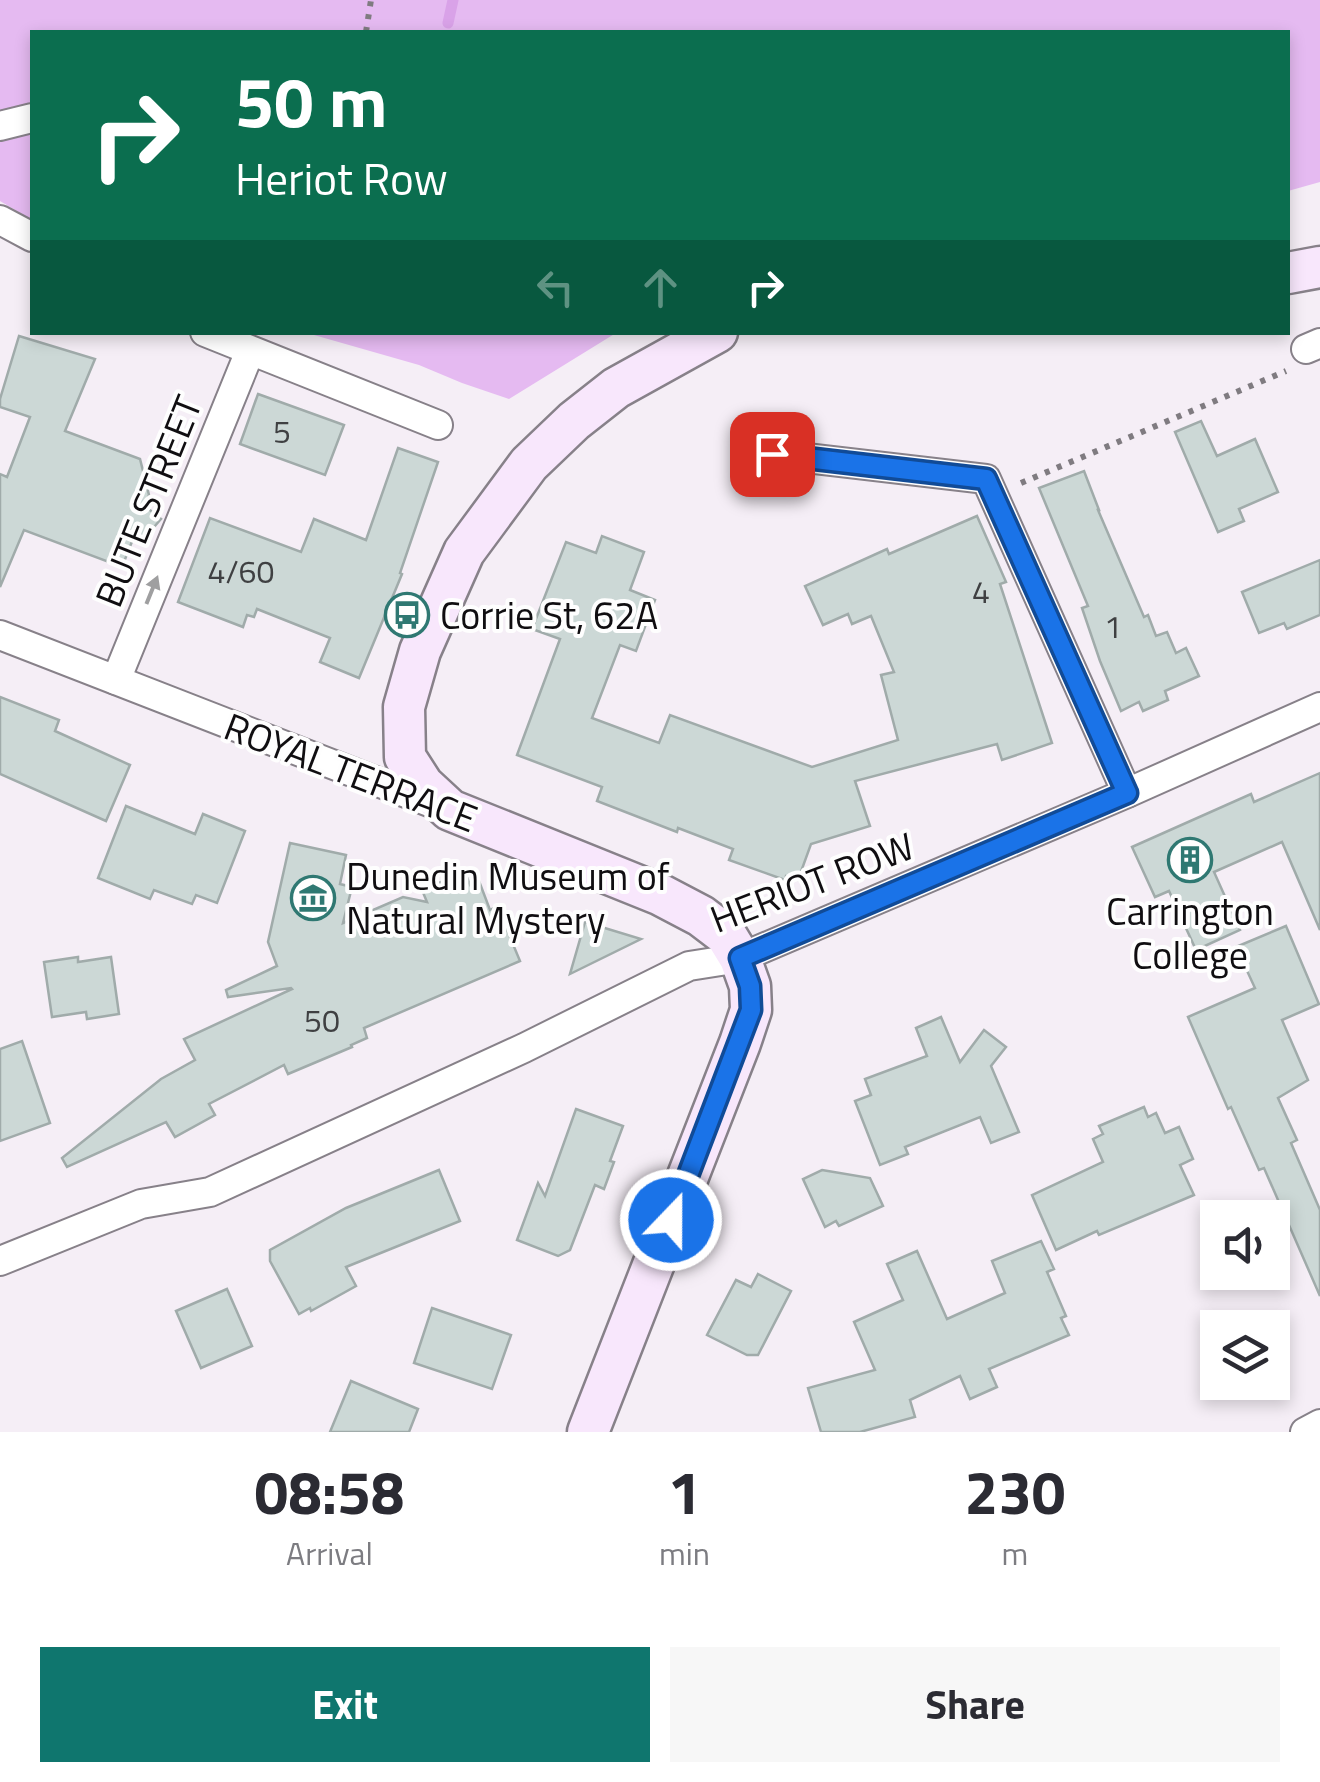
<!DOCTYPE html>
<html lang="en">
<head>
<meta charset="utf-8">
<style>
	:root { --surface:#fff; --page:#f7f7f7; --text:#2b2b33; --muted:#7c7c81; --accent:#0f766e }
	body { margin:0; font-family:"Titillium Web",sans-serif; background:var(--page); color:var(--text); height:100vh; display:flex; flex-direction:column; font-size:38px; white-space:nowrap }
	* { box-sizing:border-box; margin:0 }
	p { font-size:32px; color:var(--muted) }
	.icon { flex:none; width:55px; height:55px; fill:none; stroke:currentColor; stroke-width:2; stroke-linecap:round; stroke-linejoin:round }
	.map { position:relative; height:1432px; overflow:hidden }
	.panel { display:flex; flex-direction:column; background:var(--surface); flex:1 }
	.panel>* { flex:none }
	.top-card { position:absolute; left:30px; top:30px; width:1260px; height:305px; border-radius:0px; box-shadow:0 5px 15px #0003; background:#0b6e4f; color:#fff; overflow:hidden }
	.buttons { position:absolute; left:1200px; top:1200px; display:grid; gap:20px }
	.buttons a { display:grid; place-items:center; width:90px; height:90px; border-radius:0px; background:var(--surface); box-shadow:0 5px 15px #0003; font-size:50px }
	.pin { position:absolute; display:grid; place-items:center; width:85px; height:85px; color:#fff; margin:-42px; border-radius:20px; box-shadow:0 5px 15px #0006 }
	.me { position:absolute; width:110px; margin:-55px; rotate:22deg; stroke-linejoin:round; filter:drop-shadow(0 0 8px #0008) }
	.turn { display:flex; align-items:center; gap:35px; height:210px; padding:0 40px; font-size:45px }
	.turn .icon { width:130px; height:130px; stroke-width:2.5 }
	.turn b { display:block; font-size:70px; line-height:85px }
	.lanes { display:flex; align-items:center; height:95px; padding:0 40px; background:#0003; justify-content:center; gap:50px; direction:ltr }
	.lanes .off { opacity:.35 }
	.eta { display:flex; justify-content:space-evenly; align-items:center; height:170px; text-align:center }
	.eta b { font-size:60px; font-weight:700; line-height:70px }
	.primary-button { display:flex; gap:20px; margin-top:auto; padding:20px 40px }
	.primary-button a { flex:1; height:115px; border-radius:0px; background:var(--accent); color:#fff; font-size:40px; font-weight:700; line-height:115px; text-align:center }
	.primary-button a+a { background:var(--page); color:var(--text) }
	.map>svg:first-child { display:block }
	.green { fill:#e5baf1 }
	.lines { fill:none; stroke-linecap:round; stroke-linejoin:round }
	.stream { stroke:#d9a2e8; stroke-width:11 }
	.building { fill:#ccd8d6; stroke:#a0abaa; stroke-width:2.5 }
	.street-casing { stroke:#878189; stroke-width:32 }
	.secondary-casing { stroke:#878189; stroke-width:45 }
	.path { stroke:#7f7b80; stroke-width:6; stroke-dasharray:5 8; stroke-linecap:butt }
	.street { stroke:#fff; stroke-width:28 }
	.secondary { stroke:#f8e7fc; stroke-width:40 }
	.oneway { fill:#9f9fa0 }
	.route-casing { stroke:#114b97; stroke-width:25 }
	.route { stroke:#1a73e8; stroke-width:18 }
	.labels { text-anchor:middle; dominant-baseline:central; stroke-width:8; stroke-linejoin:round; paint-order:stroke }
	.number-label { font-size:32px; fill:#3f4042 }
	.street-label { font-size:38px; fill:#100e11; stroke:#fefefe }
	.poi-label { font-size:38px; fill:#100e11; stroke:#fefefe; text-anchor:start }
</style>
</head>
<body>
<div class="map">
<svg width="1320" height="1432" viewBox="0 0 1320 1432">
	<rect width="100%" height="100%" fill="#f5eef6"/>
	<g class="green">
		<path d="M0,0H1320V182L1288,191V32H32V220L0,201Z"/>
		<path d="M307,333H616L509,399L462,383L419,365Z"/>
	</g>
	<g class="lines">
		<path class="stream" d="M448,23L453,0"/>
	</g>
	<g class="building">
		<path d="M19,336L95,359L65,431L140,459L149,495L145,506L161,519L148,534L133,539L122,567L24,530L0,587V474L7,477L30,417L0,407V399Z"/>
		<path d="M258,394L344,425L325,475L240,444Z"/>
		<path d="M1201,421L1217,456L1255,439L1278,492L1239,509L1244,521L1218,532L1175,432Z"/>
		<path d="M398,448L438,462L400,573L402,574L359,678L320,662L330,638L257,609L254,617L247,615L243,627L178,602L210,518L301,552L314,519L366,540Z"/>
		<path d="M1084,471L1099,510H1098L1144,617L1148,615L1156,636L1167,632L1176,653L1186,648L1199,676L1165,691L1168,700L1143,711L1139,702L1121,711L1100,661L1082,608L1088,606L1039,488Z"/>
		<path d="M977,516L1006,582L1000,584L1052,743L1002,760L997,744L855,781L870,826L811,844L798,880L786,876L785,880L729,860L733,849L678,828L677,832L597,801L602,787L517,755L560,639L532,629L566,542L596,553L602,536L644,552L630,590L655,600L636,651L620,645L592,718L659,743L670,715L812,767L898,740L881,675L894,672L871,616L852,624L848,614L823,625L805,586L887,549L889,554Z"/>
		<path d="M1320,560V615L1287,629L1284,623L1259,633L1242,592Z"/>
		<path d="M0,697L59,720L55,731L130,765L106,821L0,774Z"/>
		<path d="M1320,773V930L1282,842L1214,872L1240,930L1196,950L1169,891L1155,897L1132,847L1251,794L1254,802Z"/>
		<path d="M126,806L195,834L203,814L245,831L217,903L196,895L192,904L154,890L150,899L98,878Z"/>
		<path d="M290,843L346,855L340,884L352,887L343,923L403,897L427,902L422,890L465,872L470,885L479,881L490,910L497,906L520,961L364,1028L367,1038L351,1045L352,1047L288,1074L284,1065L209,1104L215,1115L175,1137L166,1122L67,1167L62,1158L161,1079L195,1060L184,1039L292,989L291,988L228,997L226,990L277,966L268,942Z"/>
		<path d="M585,922L641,939L570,974Z"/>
		<path d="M1286,926L1319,1004L1282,1020L1308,1080L1278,1098L1297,1140L1291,1143L1320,1210V1296L1264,1168L1259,1170L1231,1107L1228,1109L1188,1017L1255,988L1236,947Z"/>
		<path d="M78,957V962L111,957L119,1014L87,1019L86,1012L52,1017L44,962Z"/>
		<path d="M941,1017L960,1062L984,1030L1006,1047L991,1066L1019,1132L991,1143L980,1117L905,1147L908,1154L880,1165L855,1101L871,1095L865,1079L927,1056L916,1028Z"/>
		<path d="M22,1041L50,1123L0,1141V1049Z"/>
		<path d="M1144,1107L1148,1117L1156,1113L1165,1133L1179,1127L1193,1159L1180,1165L1194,1195L1099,1235L1097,1231L1056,1250L1032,1195L1103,1162L1093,1139L1103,1134L1099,1126Z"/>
		<path d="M576,1109L623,1126L610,1161L614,1162L604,1189L595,1185L570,1250L558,1256L517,1240L538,1183L545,1196Z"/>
		<path d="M439,1170L460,1221L346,1267L356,1286L311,1311L310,1308L299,1314L270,1261V1250L346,1208Z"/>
		<path d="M822,1170L870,1178L883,1206L839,1226L836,1221L825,1227L803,1179Z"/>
		<path d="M1041,1241L1054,1269L1047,1272L1066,1316L1061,1318L1069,1335L989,1369L997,1387L970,1399L960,1376L910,1400L915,1417L860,1432H821L808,1388L875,1370L854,1322L903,1300L887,1264L917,1251L947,1319L1005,1293L992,1261Z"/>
		<path d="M758,1274L791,1291L758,1355H747L707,1335L736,1280L751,1287Z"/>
		<path d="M227,1289L252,1346L201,1368L176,1311Z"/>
		<path d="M432,1308L511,1335L492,1389L414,1363Z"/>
		<path d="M351,1381L418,1409L409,1432H330Z"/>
	</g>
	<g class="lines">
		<defs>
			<g id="street">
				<path d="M0,126L32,118"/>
				<path d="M0,220L32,237"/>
				<path d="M205,332L438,425"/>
				<path d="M1306,349L1320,343"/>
				<path d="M772,454L986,479L1127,793"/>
				<path d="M0,635L437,805"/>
				<path d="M116,680L250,351"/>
				<path d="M0,1261L141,1204L210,1192L524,1048L689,966L740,958L1127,793L1320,707"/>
				<path d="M1305,1432L1320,1424"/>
			</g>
			<g id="secondary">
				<path d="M1288,273L1320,267"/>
				<path d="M588,1432L740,1043L751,1010L750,986L740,958L726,935L701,916L661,895L450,810L423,785L405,757L404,707L420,651L464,552L529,464L574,421L616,388L717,332"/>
			</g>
		</defs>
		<use href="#street" class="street-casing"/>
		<use href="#secondary" class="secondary-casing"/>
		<g class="path">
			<path d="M366,32L371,0"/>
			<path d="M1021,483L1286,371"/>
		</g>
		<use href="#street" class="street"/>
		<use href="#secondary" class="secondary"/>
	</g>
	<defs><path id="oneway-solid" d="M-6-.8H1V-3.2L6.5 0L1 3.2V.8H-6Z" transform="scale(2.5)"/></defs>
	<use class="oneway" href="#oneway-solid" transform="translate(152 590) rotate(-68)"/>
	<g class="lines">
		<defs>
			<path id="route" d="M671,1220L751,1010L750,986L740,958L1127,793L986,479L772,454"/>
		</defs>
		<use href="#route" class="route-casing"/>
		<use href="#route" class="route"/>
	</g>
	<defs>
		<symbol id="bus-ring" viewBox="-11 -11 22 22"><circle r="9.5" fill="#fefefe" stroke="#2f7872" stroke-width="1.5"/><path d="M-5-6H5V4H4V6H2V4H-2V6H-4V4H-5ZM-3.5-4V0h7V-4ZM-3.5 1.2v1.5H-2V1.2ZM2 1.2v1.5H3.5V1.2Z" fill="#2f7872"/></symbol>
		<symbol id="building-ring" viewBox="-11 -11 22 22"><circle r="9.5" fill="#fefefe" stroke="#2f7872" stroke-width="1.5"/><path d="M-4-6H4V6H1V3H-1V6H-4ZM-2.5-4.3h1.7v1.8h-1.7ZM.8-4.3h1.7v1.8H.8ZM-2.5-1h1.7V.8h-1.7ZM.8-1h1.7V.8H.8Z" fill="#2f7872"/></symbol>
		<symbol id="museum-ring" viewBox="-11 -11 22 22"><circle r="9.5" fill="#fefefe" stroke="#2f7872" stroke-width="1.5"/><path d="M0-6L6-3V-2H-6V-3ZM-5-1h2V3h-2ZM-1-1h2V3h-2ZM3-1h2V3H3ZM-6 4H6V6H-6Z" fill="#2f7872"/></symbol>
	</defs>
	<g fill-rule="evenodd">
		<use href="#bus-ring" x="382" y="590" width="50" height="50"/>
		<use href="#building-ring" x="1165" y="835" width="50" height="50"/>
		<use href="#museum-ring" x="288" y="873" width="50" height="50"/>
	</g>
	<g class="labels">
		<g class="number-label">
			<text x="282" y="431">5</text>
			<text x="241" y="571">4/60</text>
			<text x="981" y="591">4</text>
			<text x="1113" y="626">1</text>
			<text x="322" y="1020">50</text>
		</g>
		<g class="street-label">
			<text transform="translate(148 501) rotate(-68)">BUTE STREET</text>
			<text transform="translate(351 772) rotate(21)">ROYAL TERRACE</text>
			<text transform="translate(812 882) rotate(-21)">HERIOT ROW</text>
		</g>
		<g class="poi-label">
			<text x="440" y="615">Corrie St, 62A</text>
			<text x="346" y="876">Dunedin Museum of<tspan x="346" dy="44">Natural Mystery</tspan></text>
			<text x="1190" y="911" text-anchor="middle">Carrington<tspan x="1190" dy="44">College</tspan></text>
		</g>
	</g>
</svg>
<div class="buttons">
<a><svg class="icon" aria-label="sound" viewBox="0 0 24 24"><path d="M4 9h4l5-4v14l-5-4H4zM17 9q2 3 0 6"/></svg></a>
<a><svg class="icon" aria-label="layers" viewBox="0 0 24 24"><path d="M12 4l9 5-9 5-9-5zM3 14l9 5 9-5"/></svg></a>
</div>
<div class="pin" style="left:772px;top:454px;background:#d93025"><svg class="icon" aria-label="arrive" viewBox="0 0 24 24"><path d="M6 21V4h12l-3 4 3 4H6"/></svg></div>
<svg class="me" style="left:671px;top:1220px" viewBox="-20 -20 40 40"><circle r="17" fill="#1a73e8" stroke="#fff" stroke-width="3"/><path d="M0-11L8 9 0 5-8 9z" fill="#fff"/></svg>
<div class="top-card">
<div class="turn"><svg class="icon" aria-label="right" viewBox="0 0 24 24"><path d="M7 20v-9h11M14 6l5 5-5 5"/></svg><div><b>50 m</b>Heriot Row</div></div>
<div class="lanes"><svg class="icon off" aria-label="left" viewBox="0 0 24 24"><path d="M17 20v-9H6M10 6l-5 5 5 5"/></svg><svg class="icon off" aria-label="ahead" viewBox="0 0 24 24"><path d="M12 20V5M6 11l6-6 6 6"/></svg><svg class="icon" aria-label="right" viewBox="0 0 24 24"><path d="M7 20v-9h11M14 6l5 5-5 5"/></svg></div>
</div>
</div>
<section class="panel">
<div class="eta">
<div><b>08:58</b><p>Arrival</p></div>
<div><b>1</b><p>min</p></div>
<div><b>230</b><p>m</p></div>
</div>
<div class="primary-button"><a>Exit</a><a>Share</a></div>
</section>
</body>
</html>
